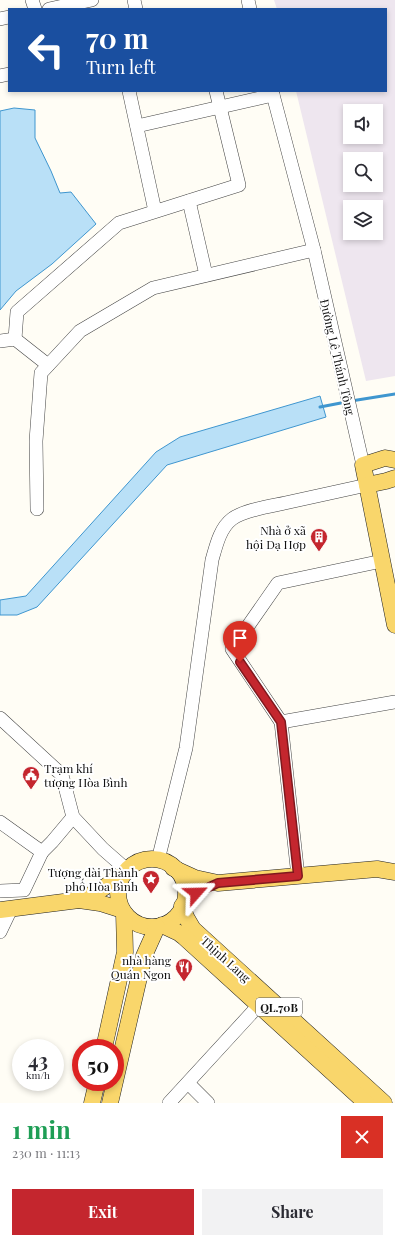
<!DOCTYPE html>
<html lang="en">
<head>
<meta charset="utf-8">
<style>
	:root { --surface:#fff; --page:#f2f2f3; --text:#2b2b33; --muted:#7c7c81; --accent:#c4262e }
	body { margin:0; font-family:"Playfair Display",serif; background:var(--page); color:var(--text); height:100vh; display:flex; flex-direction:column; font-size:15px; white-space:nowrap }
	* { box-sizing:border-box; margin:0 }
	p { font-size:13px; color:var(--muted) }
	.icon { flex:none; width:22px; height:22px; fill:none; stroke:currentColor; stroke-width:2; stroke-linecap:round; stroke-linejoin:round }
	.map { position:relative; height:1103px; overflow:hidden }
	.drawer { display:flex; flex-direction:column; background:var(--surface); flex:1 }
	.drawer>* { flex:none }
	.hud { position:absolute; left:8px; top:8px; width:379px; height:84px; border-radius:0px; box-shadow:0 2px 6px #0003; background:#1a4fa0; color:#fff; overflow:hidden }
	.buttons { position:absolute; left:343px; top:104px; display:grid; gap:8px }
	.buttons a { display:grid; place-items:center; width:40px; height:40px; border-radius:0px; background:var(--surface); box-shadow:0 2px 6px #0003; font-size:20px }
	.speed { position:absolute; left:12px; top:1039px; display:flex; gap:8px; font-size:20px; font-weight:700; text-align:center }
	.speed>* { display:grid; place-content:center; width:52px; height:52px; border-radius:50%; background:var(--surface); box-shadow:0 2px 6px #0003; line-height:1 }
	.speed small { font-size:10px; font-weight:400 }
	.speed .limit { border:6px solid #d22; background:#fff; color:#111 }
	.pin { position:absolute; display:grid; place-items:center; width:34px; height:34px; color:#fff; margin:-41px -17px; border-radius:50% 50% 50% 0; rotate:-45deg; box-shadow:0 0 4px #0007 }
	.pin .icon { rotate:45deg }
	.me { position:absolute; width:44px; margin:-22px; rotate:65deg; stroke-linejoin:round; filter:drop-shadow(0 0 3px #0008) }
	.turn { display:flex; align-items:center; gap:14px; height:84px; padding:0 12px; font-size:18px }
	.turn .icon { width:52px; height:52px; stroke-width:2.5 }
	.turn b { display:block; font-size:28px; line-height:34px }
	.round { display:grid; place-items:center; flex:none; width:42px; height:42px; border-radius:0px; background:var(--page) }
	.headline { display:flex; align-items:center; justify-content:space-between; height:68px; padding:0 12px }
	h1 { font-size:24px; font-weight:700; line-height:30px; color:#1e9e55 }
	.primary-button { display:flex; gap:8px; margin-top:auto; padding:8px 12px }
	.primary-button a { flex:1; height:46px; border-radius:0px; background:var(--accent); color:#fff; font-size:16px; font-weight:700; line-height:46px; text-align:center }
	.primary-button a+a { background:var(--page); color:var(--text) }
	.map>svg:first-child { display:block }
	.industrial { fill:#eee6ef; fill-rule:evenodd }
	.water { fill:#b9e0f7; stroke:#3f96cf }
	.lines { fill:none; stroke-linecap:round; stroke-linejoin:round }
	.stream { stroke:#3f96cf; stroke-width:3 }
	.minor-casing { stroke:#444; stroke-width:14 }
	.major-casing { stroke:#222; stroke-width:17 }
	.minor { stroke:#fff; stroke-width:13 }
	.major { stroke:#f9d66b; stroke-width:16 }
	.route-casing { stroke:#7f191e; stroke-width:10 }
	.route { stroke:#c4262e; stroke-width:7 }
	.labels { text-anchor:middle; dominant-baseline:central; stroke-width:4; stroke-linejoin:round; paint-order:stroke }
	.shield { fill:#fff; stroke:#585858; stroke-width:1 }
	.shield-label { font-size:11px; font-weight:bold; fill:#111 }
	.street-label { font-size:12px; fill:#111; stroke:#fff }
	.poi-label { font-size:12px; fill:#111; stroke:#fff; text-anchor:end }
</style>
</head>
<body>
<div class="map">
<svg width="395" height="1103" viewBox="0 0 395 1103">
	<rect width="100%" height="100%" fill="#fffdf5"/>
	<path class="industrial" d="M274,0H395V376L366,381L296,91H386V9H277ZM350,111H376V137H350ZM350,159H376V185H350ZM350,207H376V233H350Z"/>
	<g class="water">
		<path d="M14,108L35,110V138L51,171L60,193L71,192L96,224L52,264L16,291L0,310V111Z"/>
		<path d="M320,396L326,417L167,465L37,607L17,615H0V600L26,596L156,452L180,437Z"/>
	</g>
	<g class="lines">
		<g class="stream">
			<path d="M351,401L395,394"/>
			<path d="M320,407L346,402"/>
		</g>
		<defs>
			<g id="minor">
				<path d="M32,0L35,9"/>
				<path d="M134,0L136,9"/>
				<path d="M248,0L250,9"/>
				<path d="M49,9L92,0"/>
				<path d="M0,19L9,17"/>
				<path d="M0,76L9,74"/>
				<path d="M129,91L155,211"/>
				<path d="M272,91L314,250L363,465"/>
				<path d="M137,126L273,95"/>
				<path d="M189,201L206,275"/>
				<path d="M15,339L17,312L119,223L239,185L216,91"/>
				<path d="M0,341L15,339L48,365"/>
				<path d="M37,509L36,441L41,373L80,331L153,288L314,250"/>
				<path d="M382,561L278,583L232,649L281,722L395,702"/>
				<path d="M0,718L62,775L73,817L103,849L127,870"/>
				<path d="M281,722L298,876"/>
				<path d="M0,822L42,852L52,842L73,817"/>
				<path d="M158,860L186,748L212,560C216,546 220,528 232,519C244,510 271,506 285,503C313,497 340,491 367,485"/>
				<path d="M0,891L24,890L42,852"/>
				<path d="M0,932L11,909"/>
				<path d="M188,1083L208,1103"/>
				<path d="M169,1103L259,1005"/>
			</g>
			<g id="major">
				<path d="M395,460L385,458L363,465L395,625"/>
				<path d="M367,485L386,481L395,478"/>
				<circle cx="152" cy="893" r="34"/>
				<path d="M173,868L195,878L218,883L377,869L395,872"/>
				<path d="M79,900L99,891L125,873"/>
				<path d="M182,906L186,917L193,929L384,1103"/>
				<path d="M0,910L79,900L100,903L122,910"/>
				<path d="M162,925L179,933L184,937L366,1103"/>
				<path d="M104,1048L125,952L124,913"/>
				<path d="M92,1103L97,1082"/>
				<path d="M110,1103L144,956L157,927"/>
			</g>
		</defs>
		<use href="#minor" class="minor-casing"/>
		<use href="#major" class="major-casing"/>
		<use href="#minor" class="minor"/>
		<use href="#major" class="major"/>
	</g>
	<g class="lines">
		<defs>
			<path id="route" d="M196,893L218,883L298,876L281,722L240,662"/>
		</defs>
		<use href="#route" class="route-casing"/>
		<use href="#route" class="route"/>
	</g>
	<defs>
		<symbol id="building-pin" viewBox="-11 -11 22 30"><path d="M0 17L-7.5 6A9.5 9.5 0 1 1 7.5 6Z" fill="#c4262e" stroke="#fff"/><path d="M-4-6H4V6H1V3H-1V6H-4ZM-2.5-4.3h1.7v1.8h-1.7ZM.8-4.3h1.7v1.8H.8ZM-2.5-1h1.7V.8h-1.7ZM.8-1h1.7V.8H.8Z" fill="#fff"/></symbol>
		<symbol id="civic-pin" viewBox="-11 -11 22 30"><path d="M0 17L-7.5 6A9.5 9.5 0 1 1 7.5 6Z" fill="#c4262e" stroke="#fff"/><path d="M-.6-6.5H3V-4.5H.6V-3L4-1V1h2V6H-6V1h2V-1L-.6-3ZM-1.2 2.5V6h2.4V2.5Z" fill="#fff"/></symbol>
		<symbol id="sight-pin" viewBox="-11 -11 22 30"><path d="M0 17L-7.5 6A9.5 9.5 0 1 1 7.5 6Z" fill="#c4262e" stroke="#fff"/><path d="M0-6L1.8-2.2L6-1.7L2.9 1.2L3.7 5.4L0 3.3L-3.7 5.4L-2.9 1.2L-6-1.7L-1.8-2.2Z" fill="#fff"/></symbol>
		<symbol id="restaurant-pin" viewBox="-11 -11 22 30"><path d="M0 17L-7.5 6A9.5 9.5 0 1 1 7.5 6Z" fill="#c4262e" stroke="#fff"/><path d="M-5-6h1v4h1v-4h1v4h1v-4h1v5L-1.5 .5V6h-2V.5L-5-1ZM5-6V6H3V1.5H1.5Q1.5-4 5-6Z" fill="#fff"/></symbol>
	</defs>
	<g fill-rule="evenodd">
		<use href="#building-pin" x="309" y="527" width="20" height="27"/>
		<use href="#civic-pin" x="21" y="765" width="20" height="27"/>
		<use href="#sight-pin" x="141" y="869" width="20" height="27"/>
		<use href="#restaurant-pin" x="174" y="957" width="20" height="27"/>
	</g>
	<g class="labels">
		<rect class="shield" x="256" y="998" width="46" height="18" rx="3"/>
		<g class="shield-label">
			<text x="279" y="1007">QL.70B</text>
		</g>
		<g class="street-label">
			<text transform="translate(338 357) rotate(77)">Đường Lê Thánh Tông</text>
			<text transform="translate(226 959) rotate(42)">Thịnh Lang</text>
		</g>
		<g class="poi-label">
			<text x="306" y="530">Nhà ở xã<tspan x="306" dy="14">hội Dạ Hợp</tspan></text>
			<text x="44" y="768" text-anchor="start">Trạm khí<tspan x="44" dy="14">tượng Hòa Bình</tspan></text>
			<text x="138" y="872">Tượng đài Thành<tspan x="138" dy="14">phố Hòa Bình</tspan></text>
			<text x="171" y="960">nhà hàng<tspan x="171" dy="14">Quán Ngon</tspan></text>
		</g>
	</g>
</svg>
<div class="buttons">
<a><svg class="icon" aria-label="sound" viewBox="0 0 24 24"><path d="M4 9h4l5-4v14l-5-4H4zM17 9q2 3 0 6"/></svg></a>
<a><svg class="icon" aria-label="search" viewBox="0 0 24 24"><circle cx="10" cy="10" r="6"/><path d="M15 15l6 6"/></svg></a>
<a><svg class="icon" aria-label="layers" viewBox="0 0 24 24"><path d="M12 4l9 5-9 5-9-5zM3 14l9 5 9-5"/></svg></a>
</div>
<div class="speed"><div>43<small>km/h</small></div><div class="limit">50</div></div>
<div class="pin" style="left:240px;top:662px;background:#d93025"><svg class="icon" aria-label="arrive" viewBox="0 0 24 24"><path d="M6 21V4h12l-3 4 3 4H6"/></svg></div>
<svg class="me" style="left:196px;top:893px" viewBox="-20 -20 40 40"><path d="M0-17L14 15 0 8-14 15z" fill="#c4262e" stroke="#fff" stroke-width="4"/></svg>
<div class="hud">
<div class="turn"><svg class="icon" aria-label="left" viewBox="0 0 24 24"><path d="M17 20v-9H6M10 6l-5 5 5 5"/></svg><div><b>70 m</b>Turn left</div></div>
</div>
</div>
<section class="drawer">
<div class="headline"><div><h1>1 min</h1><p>230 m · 11:13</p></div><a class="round" style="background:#d93025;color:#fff"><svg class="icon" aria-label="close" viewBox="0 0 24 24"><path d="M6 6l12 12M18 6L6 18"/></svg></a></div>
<div class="primary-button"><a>Exit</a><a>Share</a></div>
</section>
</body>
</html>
